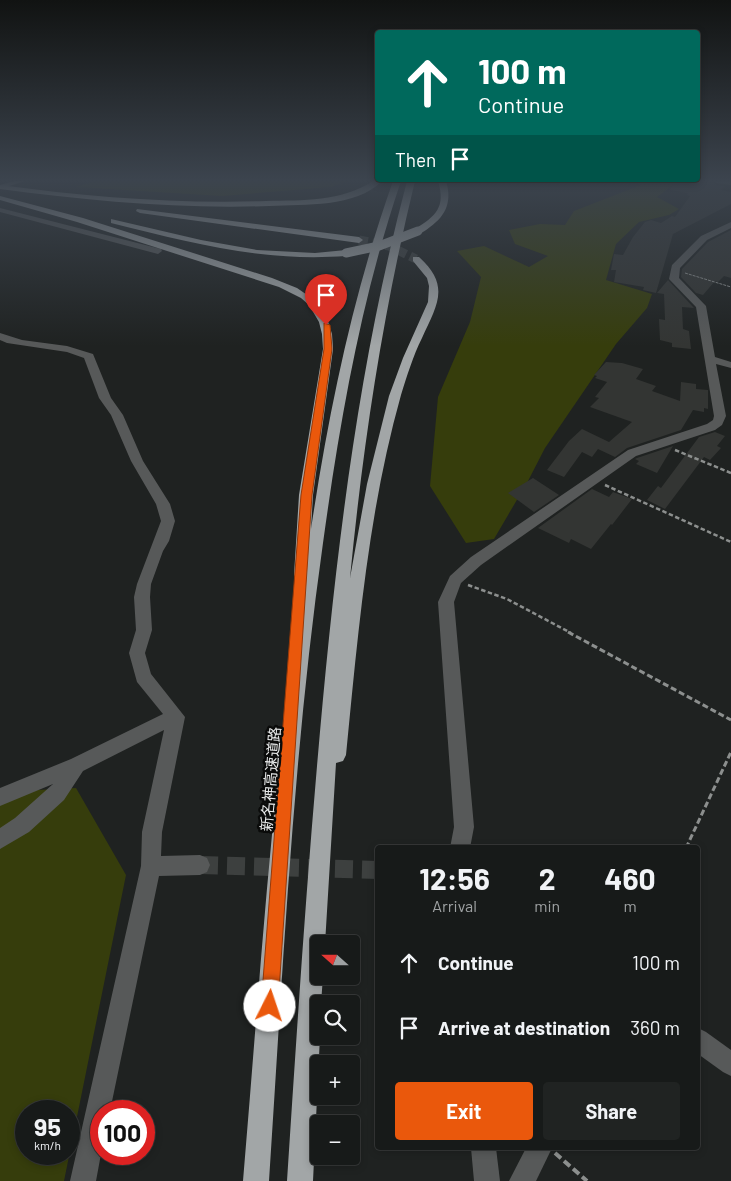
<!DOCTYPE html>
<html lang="en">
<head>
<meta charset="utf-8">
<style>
	:root { --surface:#171a19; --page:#202322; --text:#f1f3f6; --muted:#9ea1a2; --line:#363838; --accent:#ea580c }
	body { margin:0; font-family:Barlow,"Noto Sans JP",sans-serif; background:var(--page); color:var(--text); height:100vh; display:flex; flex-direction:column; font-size:19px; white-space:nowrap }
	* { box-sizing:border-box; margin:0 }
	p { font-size:16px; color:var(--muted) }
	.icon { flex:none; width:28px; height:28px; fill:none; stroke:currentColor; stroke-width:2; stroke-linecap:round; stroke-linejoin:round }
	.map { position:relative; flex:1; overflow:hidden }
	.details { position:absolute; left:375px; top:845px; width:325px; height:305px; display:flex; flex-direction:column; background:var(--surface); border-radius:5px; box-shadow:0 2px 8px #0003,0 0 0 1px var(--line) }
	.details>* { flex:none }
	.hud { position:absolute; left:375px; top:30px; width:325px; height:152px; border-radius:5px; box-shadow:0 2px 8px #0003,0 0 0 1px var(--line); background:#00695c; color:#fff; overflow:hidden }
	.needle { width:32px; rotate:291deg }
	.buttons { position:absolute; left:310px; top:935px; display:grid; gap:10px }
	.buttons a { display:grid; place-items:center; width:50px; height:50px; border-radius:5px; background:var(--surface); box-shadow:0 2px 8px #0003,0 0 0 1px var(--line); font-size:25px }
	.speed { position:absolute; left:15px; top:1100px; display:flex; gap:10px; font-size:25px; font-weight:700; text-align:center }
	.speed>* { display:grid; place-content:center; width:65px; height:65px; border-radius:50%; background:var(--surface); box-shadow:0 2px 8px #0003,0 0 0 1px var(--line); line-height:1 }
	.speed small { font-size:12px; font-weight:400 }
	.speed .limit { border:8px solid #d22; background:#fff; color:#111 }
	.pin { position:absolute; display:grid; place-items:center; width:42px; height:42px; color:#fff; margin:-51px -21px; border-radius:50% 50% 50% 0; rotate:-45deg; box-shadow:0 0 5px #0007 }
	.pin .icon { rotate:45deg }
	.me { position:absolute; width:55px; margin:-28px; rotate:4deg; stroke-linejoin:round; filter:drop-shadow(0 0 4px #0008) }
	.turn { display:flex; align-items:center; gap:18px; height:105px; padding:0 20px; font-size:22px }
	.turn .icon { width:65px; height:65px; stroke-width:2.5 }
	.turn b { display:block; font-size:35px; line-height:42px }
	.then { display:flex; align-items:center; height:48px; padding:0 20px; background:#0003; gap:10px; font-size:19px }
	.eta { display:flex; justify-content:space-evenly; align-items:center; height:85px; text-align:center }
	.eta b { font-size:30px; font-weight:700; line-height:35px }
	.button { display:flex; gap:10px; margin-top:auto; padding:10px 20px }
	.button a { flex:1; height:58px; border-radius:5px; background:var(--accent); color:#fff; font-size:20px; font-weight:700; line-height:58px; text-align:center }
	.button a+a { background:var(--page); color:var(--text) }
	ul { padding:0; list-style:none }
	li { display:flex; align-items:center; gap:15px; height:65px; padding:0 20px }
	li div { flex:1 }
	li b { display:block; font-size:19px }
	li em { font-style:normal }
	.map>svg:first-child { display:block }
	.green { fill:#363d0c; fill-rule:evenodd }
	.building { fill:#333533 }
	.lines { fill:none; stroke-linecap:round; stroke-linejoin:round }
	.minor-tunnel { stroke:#3d403f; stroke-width:18; stroke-dasharray:18 9; stroke-linecap:butt }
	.highway-tunnel { stroke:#3d403f; stroke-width:9; stroke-dasharray:9 4.5; stroke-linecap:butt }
	.path-far3 { stroke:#8c8f8e; stroke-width:1; stroke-dasharray:3 1; stroke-linecap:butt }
	.path-far2 { stroke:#8c8f8e; stroke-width:2.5; stroke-dasharray:4.5 2.5; stroke-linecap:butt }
	.path-far1 { stroke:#8c8f8e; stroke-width:3; stroke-dasharray:6 3; stroke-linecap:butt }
	.path { stroke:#8c8f8e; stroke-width:4; stroke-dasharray:8 4; stroke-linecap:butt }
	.minor { fill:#575959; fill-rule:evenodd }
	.major { fill:#8d9091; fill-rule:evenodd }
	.highway { fill:#a2a6a7; fill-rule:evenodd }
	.highway-bridge { stroke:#a2a6a7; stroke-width:9 }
	.route { fill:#ea580c; stroke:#983908 }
	.labels { text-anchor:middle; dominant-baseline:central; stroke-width:5; stroke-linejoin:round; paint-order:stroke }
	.street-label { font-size:15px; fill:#e7e9e9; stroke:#0a0b0a }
</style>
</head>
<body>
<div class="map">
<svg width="731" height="1181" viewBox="0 0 731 1181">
	<rect width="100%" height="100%" fill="#1f2221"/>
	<g class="green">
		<path d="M95,181H348L331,187L222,196L76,187Z"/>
		<path d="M634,181H673L677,182L657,197L679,209L669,215L639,222L616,244L606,280L652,294L647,308L616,344L545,448L528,481L494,539L466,543L430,486L438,397L470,322L481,277L457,251L484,246L529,267L548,256L515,244L509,230L540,224L565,225L574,211L641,185Z"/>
		<path d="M76,788L126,875L64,1181H0V800L19,791ZM26,1111H69V1154H26Z"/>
	</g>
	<g class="building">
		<path d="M675,181H713L716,185L725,186L721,190L731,192V204L673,234L656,293L643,290L644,287L614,282L616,270H611L614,254L623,255L633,237L645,222L651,220L661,223L672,216L675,217L690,196L687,195L688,193L670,190Z"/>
		<path d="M731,230V278L724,276L718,282L715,281L703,295L696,293L681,277L682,269L708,242Z"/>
		<path d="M668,280L694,308L682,307L683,329L689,331L691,349L672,347V343L660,340L659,319L665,320L664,294L657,293Z"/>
		<path d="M606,362L622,363L643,369L636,379L656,386L652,391L680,401L681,382L696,384V389L708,390V409L704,408V412L693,410L681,430L627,448L615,457L598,449L592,457L582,452L564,477L547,470L569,441L582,429L609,442L632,422L590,407L599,398L595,397L607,382L595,378L597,376L594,375Z"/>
		<path d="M715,432L725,436L717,446L721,448L710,460L704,457L665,509L647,500L658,486L661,488L699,437Z"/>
		<path d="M673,446L657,473L636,464L639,461L635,459L637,458Z"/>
		<path d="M533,478L559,495L534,512L508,493Z"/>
		<path d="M592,489L609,497L613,492L632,499L612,525L611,524L591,549L571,539L569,543L538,528Z"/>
	</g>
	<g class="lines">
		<path class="minor-tunnel" d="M200,865L378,870"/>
		<path class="highway-tunnel" d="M359,240L389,246L416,259"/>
		<path class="path-far3" d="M685,273L731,287"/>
		<g class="path-far2">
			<path d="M675,450L731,473"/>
			<path d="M605,485L731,542"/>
			<path d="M468,585L507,599L571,633"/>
		</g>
		<g class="path-far1">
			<path d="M568,632L731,720"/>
			<path d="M686,848L731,752"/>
		</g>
		<path class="path" d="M555,1153L587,1181"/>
		<g class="minor">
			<path d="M715,181H731V185L716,183Z"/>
			<path d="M0,208L161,249L162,251L158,254L0,212Z"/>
			<path d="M731,222V228L707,240L680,268L679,278L706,306L715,357L731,362V368L716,364L726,416L722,425L715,430L636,456L481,565L461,583L454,602L474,827L470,848H450L454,827L438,602L450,576L471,557L628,450L707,424L713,420L714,416L696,307L669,279L672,265L701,236Z"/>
			<path d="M0,333L22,340L67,346L93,354L111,398L123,415L143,461L170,504L175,521L169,541L163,551L151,584L150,597L152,630L145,653L151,674L185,717L162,832L161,856L200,855L207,858L210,865L207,872L200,875L159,876L110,1111H101V1154L96,1181H70L141,866L142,832L164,730L83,771L64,800L29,832L0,849V828L15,818L53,784L0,806V788L71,759L163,714L137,682L129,653L136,630L134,597L137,584L161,521L156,504L131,461L111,415L99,398L84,358L67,352L7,343L0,340Z"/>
			<path d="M698,1028L706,1032L731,1050V1076L723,1072L698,1054Z"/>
			<path d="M471,1148H496L500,1181H474Z"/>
			<path d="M526,1148H552L536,1181H509Z"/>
		</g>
		<path class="major" d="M14,181H25L0,189V185Z"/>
		<g class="highway">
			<path d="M373,181H382C355,208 305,204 269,206C179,209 90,201 0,189V185C89,197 177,204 266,201C303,200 341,202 373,181Z"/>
			<path d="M393,181H401C361,299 340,420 323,543C293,755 283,968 269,1181H243C260,981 272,779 303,580L296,579L294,575L299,495L323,349L322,334L319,322L309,305L301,298L279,287L77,222L0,200V196L83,218L272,278L297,288L316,301L325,312L332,334L333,349L313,495L311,529C329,410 353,294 393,181Z"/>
			<path d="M407,181H415C383,312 363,444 350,578L367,484L389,396L403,358L428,302L429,286L427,278L413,261V257H419C451,286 437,305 422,338C413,356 407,376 401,395C368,512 358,634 346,755L343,761L336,763L325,944H319V976H323L321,1004H319L320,1036L313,1181H287C296,1043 305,904 317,766C334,569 356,373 407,181Z"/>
			<path d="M438,181H446C452,200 447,215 430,227C425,231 421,234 415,233V229C436,216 446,207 438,181Z"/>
			<path d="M137,209L359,237L363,240L359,243L140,213L136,211Z"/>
			<path d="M111,219L201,240L257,250L315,253L346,250L350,253L346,256C260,262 193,243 111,223Z"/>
		</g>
		<path class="highway-bridge" d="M346,253L379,246L418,231"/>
	</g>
	<linearGradient id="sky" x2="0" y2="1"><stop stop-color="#111312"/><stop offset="0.52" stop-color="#3c444e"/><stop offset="1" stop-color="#3c444e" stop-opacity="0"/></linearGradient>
	<rect width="731" height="346" fill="url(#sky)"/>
	<path class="route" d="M324,323L330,325L332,349L312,495L278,1006L276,1012L270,1015L264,1012L261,1006L301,495L324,349Z"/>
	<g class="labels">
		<g class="street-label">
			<text transform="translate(270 779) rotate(-85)">新名神高速道路</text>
		</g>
	</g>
</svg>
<div class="buttons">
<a><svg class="needle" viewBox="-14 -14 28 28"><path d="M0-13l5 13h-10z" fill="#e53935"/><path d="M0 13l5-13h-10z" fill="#9ea1a2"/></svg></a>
<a><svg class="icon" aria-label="search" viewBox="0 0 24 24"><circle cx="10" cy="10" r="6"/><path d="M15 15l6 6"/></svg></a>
<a>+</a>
<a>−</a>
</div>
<div class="speed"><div>95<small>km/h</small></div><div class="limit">100</div></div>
<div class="pin" style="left:326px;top:325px;background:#d93025"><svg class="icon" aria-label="arrive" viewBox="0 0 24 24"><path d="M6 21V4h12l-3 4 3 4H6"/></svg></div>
<svg class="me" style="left:270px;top:1006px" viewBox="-20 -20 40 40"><circle r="19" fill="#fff"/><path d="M0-13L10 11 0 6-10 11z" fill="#ea580c"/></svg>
<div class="hud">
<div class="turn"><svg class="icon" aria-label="ahead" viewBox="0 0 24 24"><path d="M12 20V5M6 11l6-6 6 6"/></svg><div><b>100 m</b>Continue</div></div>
<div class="then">Then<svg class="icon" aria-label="arrive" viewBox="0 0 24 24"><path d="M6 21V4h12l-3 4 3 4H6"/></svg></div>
</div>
<section class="details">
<div class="eta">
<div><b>12:56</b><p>Arrival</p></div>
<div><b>2</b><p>min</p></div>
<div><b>460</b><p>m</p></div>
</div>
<ul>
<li><svg class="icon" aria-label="ahead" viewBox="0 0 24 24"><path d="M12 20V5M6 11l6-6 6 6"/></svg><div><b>Continue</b></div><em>100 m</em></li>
<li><svg class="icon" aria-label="arrive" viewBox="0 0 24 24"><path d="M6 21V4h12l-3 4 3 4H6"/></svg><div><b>Arrive at destination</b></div><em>360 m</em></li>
</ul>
<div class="button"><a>Exit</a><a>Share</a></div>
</section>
</div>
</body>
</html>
